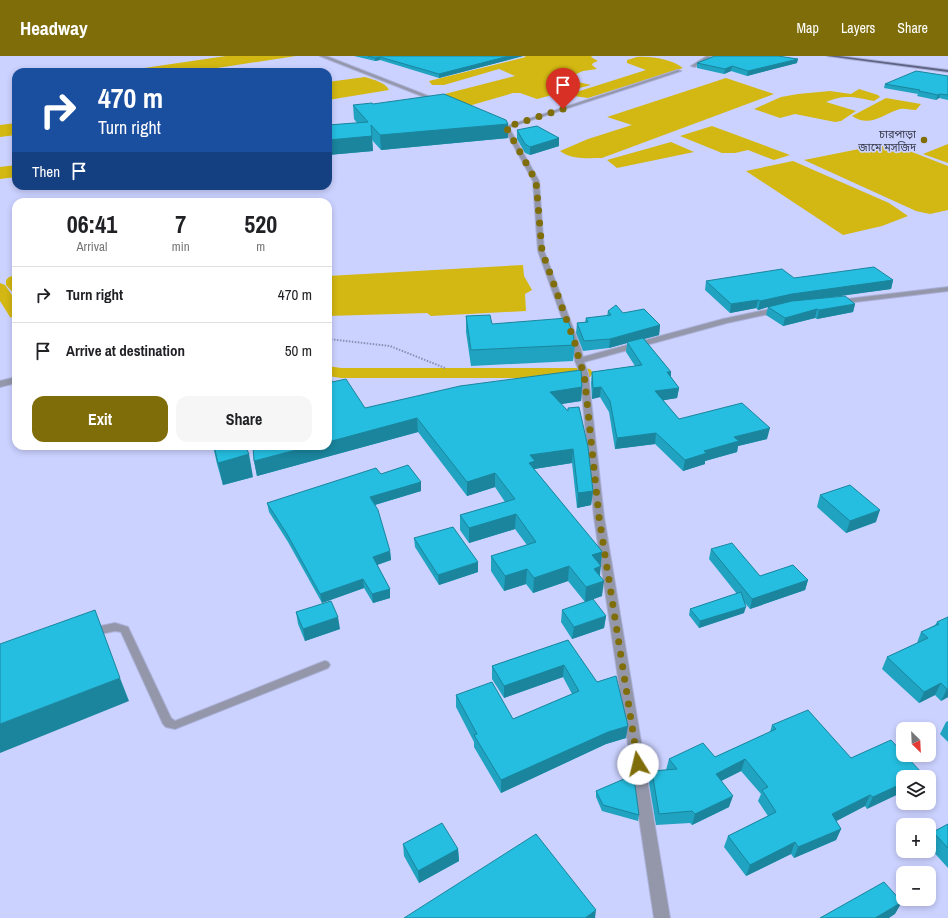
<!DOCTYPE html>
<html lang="en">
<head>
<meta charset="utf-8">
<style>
	:root { --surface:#fff; --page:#f6f6f6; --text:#202124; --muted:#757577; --line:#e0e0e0; --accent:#7f6d0a }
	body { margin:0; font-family:"Archivo Narrow","Noto Sans Bengali",sans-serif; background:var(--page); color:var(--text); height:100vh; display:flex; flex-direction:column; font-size:15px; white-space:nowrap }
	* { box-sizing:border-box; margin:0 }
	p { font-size:13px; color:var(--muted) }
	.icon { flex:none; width:22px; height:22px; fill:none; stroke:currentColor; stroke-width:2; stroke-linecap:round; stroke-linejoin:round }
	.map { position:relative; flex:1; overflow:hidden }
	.panel { position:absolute; left:12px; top:142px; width:320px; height:252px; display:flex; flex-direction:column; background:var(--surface); border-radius:12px; box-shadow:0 2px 6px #0003 }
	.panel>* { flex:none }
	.hud { position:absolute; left:12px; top:12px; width:320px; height:122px; border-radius:12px; box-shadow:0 2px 6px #0003; background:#1a4fa0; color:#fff; overflow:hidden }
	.needle { width:26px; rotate:156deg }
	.tools { position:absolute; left:896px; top:666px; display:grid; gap:8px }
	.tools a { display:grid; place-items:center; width:40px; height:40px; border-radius:8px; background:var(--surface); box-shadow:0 2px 6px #0003; font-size:20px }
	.pin { position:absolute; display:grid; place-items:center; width:34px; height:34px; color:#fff; margin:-41px -17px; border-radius:50% 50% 50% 0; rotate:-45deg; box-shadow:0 0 4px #0007 }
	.pin .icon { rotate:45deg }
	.me { position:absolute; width:44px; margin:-22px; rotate:351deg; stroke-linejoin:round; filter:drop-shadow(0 0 3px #0008) }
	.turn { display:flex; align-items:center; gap:14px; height:84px; padding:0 20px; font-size:18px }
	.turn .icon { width:52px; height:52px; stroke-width:2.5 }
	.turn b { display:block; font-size:28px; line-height:34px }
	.then { display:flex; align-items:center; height:38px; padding:0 20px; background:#0003; gap:8px; font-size:15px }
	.eta { display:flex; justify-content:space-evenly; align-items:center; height:68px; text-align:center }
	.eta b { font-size:24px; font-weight:800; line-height:28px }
	.action { display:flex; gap:8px; margin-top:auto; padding:8px 20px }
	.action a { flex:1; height:46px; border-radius:12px; background:var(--accent); color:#fff; font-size:16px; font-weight:800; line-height:46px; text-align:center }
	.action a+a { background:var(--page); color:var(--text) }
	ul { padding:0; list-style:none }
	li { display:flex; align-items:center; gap:12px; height:56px; padding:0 20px; border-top:1px solid var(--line) }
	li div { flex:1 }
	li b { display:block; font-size:15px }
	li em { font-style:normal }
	header { display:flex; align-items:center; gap:24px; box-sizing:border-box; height:56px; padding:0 20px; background:var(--accent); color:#fff }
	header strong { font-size:19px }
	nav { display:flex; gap:22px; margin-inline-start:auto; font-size:14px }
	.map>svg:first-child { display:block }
	.water { fill:#d3b712 }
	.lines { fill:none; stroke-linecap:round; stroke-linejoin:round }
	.canal { fill:#d3b712; fill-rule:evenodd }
	.service-casing { stroke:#abb1d8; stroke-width:2 }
	.minor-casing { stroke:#abb1d8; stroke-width:2 }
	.primary-casing { stroke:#abb1d8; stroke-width:2 }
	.path { stroke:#8a8fb0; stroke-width:2; stroke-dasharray:1.5 1.5; stroke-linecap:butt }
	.service { fill:#9497aa; fill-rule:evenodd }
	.minor { fill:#9497aa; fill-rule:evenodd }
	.primary { fill:#5e6384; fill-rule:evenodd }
	.wall { fill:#20a3c1 }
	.shaded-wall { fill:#1a859d }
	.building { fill:#25bee0; stroke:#1a859d }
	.route { stroke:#7f6d0a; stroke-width:7; stroke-dasharray:0 12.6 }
	.poi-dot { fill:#7f6d0a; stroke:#cbd2ff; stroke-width:1.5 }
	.labels { text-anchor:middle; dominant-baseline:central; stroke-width:3.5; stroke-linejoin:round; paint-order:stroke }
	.far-poi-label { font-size:11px; fill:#383b4c; stroke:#cbd2ff; text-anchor:end }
</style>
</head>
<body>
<header>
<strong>Headway</strong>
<nav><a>Map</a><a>Layers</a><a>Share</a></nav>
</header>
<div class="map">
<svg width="948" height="862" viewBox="0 0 948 862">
	<rect width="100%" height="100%" fill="#cbd2ff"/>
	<g class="water">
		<path d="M226,0H296L191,16H117Z"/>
		<path d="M524,0H592L591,1L598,5L593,7L592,9L597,13L583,15L565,23L591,29L537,43L520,37H513L465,51L437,40L515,20L499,13L444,29H432L429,25L526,1Z"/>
		<path d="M637,1C652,0 671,3 683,12L588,42L567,39L646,14L627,7V4Z"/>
		<path d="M365,21C374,24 385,26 389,34L328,44V26Z"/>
		<path d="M726,22L774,38L602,102C589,102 571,104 560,95L588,83L632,69L607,61Z"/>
		<path d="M859,33L878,39L880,41L874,45C854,41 845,38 826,46L856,55L841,65L835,66L795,58L780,62L754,53L781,41L798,38L830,35L851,38Z"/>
		<path d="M886,42L921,48L916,54C911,54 905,52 900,53C883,58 870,72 852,60Z"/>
		<path d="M16,67V79L0,81V69Z"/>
		<path d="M712,70L790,99L774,104L748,94L735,97H722L680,80Z"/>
		<path d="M671,86L694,96L617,112L607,104Z"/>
		<path d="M889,87L948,110V154L930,158L916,155L804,104Z"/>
		<path d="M948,88V107L923,98Z"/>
		<path d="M793,105L889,147L908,160L882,170L843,179L746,115Z"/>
		<path d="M16,109V121L0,123V111Z"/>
		<path d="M523,209L524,220L532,234L525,238L526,255L431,260L427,257L328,260V220Z"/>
		<path d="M16,219V240L6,229V224L9,221Z"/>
	</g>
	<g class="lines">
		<g class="canal">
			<path d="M0,227L5,229L16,245V263L10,261L0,245Z"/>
			<path d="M328,310L341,312H584L590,313L593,317L590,321L584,322H341L328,320Z"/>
		</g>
		<defs>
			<g id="service">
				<path d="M678,14L681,15L507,72L504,71Z"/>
				<path d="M115,567L128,571L171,662L175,665L322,606L325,605L328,606L330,609L328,612L175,673L166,671L163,668L121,576L115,575L91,580L88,579L86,576L88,573L91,572Z"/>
			</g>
			<g id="minor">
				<path d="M320,0H326L441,45L437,46Z"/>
				<path d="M707,0L712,1L695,11L691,10Z"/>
				<path d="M498,67L508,70L539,125L544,195L581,293L583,301L723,263L780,251L784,253L783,255L727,267L584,306L588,317L604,461L670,862H654L594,461L580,317L575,305L573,293L538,195L533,125L504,72L495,69Z"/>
				<path d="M948,231V235L838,248L834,246L838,244Z"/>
				<path d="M16,321V327L0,331V325Z"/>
			</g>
			<path id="primary" d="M827,0H839L948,14V16Z"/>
		</defs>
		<use href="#service" class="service-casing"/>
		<use href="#minor" class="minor-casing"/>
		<use href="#primary" class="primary-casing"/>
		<path class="path" d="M328,283L390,290L445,312"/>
		<use href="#service" class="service"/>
		<use href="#minor" class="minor"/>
		<use href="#primary" class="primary"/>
	</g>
	<g class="wall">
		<path d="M354,0H523L439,22L380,4L375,5Z"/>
		<path d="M697,7H797L747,20L731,15L724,18L697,12Z"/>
		<path d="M948,20V44L939,42L936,44L917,40L918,38L884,32L885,28Z"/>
		<path d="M373,48L508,68V82L381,94L372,84L373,95L328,99V69L357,67L354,63L353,49Z"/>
		<path d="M517,74L559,82V90L530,99L525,97L517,83Z"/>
		<path d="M794,222L893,224L891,233L820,242L855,248L853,256L817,263L815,262L783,270L766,259L768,251L758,254L756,252L730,257L705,234L706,225Z"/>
		<path d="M608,255L623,257L660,269L659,279L644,283L671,316V321L679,332L677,342L663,344L679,363L767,383L738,390L737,396L705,405V408L683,415L655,388L615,393L609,356L600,341L592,343L591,327L592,316L635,310L626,296L627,287L609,292L583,295L576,277L577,267L585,266L586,262L607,260Z"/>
		<path d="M466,260L492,268L575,289L573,305L471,310L466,276Z"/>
		<path d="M332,326L365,352L582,331L581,345L561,348L593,435L591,449L577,452L572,407L534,413L602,496L600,520L602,540L585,546L568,525L533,537L526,528L504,535L491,515V500L527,489L515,473L469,487L460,474V459L505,446L495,431L467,440L418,376L257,420L254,405L328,390Z"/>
		<path d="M213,390L253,421L223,429L217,408Z"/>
		<path d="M381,418L421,426V435L375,449L390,495L391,504L377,509L390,533V542L373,547L364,532L322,547L288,486L269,456L267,447Z"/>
		<path d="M820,439L876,466L846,477L817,451Z"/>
		<path d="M414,482L478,516L439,529L415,491Z"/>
		<path d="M711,493L760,520L808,524L805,534L750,553L744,546V557L699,572L689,559L690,553L737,538L709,503Z"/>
		<path d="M562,554L606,560L604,572L572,583L561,566Z"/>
		<path d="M296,556L340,573L305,585L298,568Z"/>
		<path d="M948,561V641L941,645L935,639L919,647L882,613L887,601L917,587L921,576L935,569L937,566Z"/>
		<path d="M568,584L626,682L606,688L501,737L474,691V686L456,651V639L513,663L572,638L563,621L504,642L492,623V610Z"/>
		<path d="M948,665V686L940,678L946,666Z"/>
		<path d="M772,669L851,702L923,718L922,721H903L867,753L865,750L836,765L841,773L836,784L794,802L791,798L746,820L724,791L728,780L768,760L758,745L761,738L741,715L721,725L729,751L692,769L690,767L656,769L649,727L652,715L666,714L669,703L715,701L770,676Z"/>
		<path d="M596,735L639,759L638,765L602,755L596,741Z"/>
		<path d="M948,768V812L929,791V783L933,776Z"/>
		<path d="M403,788L458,793L459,805L419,827L404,800Z"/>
	</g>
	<g class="shaded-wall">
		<path d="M509,0H523L439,22V18Z"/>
		<path d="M380,1V4L375,5V2Z"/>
		<path d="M798,3L797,7L747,20L748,15Z"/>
		<path d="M732,10L731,15L724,18L725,13Z"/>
		<path d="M940,38L939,42L936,44L938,39Z"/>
		<path d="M508,68V82L381,94L380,79Z"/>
		<path d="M372,80L373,95L328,99V84Z"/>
		<path d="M559,82V90L530,99V91Z"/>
		<path d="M893,224L891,233L790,247L768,251L758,254L760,245L792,238Z"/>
		<path d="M758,244L756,252L730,257L731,248Z"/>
		<path d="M855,248L853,256L817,263L819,254Z"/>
		<path d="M817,253L815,262L783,270L785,262Z"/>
		<path d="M660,269L659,279L628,287L627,286V287L609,292L610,283Z"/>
		<path d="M667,316H671L670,326Z"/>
		<path d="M582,331L581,345L549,350L550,336Z"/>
		<path d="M601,331L600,341L592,343L593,332Z"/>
		<path d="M679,332L677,342L654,346L655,335Z"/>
		<path d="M417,362L418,376L257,420L254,405L311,390H328V386Z"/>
		<path d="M770,372L767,383L738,390L737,396L705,405V408L683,415L685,404L734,381Z"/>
		<path d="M656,377L655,388L615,393L617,382Z"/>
		<path d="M573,393L572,407L534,413L529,421L530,399Z"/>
		<path d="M249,398L253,421L223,429L218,407Z"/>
		<path d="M495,417V431L467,440V426Z"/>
		<path d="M421,426V435L371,450L370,441Z"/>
		<path d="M593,435L591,449L577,452L578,437Z"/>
		<path d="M880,454L876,466L846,477L850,465Z"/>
		<path d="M516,458L515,473L469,487V472Z"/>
		<path d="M390,495L391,504L374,510L373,501Z"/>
		<path d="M602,496L599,525L592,528V499Z"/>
		<path d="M478,506V516L439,529L438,519Z"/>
		<path d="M569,510L568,525L533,537L534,522Z"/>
		<path d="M527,513L526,528L504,535L505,520Z"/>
		<path d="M363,523L364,532L322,547L320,538Z"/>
		<path d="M808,524L805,534L750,553L752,543Z"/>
		<path d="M604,525L602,540L585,546L586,531Z"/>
		<path d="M390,533V542L373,547L372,538Z"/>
		<path d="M746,551L744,557L699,572L700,565Z"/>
		<path d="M606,560L604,572L572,583L574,571Z"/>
		<path d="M338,561L340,573L305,585L303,573Z"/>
		<path d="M564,609L563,621L504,642V630Z"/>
		<path d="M120,622L129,645L0,697V668Z"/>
		<path d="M941,627L935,639L919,647L924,636Z"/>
		<path d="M947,633H948V641L941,645Z"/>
		<path d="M628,670L626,682L606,688L501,737V724L608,676Z"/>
		<path d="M745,703L741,715L713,729L716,718Z"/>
		<path d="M923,718L922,721H917Z"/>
		<path d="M903,727V736L867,753L873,741Z"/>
		<path d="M870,739L865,750L827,770L832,758Z"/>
		<path d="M733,740L729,751L692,769L695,758Z"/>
		<path d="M841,773L836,784L794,802L798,791Z"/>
		<path d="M795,786L791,798L746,820L750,809Z"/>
		<path d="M458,793L459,805L419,827L418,815Z"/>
		<path d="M902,846L895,858L889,862H875Z"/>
		<path d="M596,854L595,862H585Z"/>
	</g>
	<g class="building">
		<path d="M368,0H509L439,18L380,1L375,2Z"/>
		<path d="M715,0H778L798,3L748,15L732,10L725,13L697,7Z"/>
		<path d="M916,15L948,20V39L940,38L938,39L919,35L920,34L885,28Z"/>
		<path d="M444,38L506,64L508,68L380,79L371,69L372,80L328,84V69L368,66L353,49L372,47L373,48Z"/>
		<path d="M537,70L559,82L530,91L525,88L517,74Z"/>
		<path d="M874,211L893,224L792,238L760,245L758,244L731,248L706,225L782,213L794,222Z"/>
		<path d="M845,240L855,248L819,254L817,253L785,262L768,251L792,245Z"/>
		<path d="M616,249L623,257L644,253L660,269L610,283L584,285L577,267L588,266L586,262L611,259L608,255Z"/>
		<path d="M490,259L492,268L567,262L573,278L575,289L471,294L466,260Z"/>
		<path d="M643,282L671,316H667L679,332L655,335L679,363L742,347L770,372L734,381L739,385L704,395L707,397L685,404L656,377L617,382L610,345L601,331L593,332L592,316L642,309L627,286Z"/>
		<path d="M328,307L332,326L346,323L365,352L460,330L581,314L582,331L550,336L568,355V352L579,351L588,391L593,435L578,437L573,393L530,399L535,405L529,407L601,494L602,496L592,499L601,510L594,513L604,525L586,531L569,510L534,522L527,513L505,520L491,500L536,486L516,458L469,472L460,459L515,443L495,417L467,426L417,362L328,386Z"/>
		<path d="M214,390H245L249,398L218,407Z"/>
		<path d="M253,390H311L254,405Z"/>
		<path d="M408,409L421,426L370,441L378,454L390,495L373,501L390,533L372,538L363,523L320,538L287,478L267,447L376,412L381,418Z"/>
		<path d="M850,429L880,454L850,465L820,439Z"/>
		<path d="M453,471L478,506L438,519L414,482Z"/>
		<path d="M732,487L760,520L793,509L808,524L752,543L711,493Z"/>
		<path d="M741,536L746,551L700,565L690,553Z"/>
		<path d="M593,543L606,560L574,571L562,554Z"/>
		<path d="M331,545L338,561L303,573L296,556Z"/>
		<path d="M95,554L120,622L0,668V588Z"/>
		<path d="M948,561V633H947L941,627L924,636L887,601L928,582L921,576L939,568L937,566Z"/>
		<path d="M568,584L597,626L616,620L628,670L608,676L501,724L474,679L477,678L456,639L492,626L513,663L579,635L564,609L504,630L492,610Z"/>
		<path d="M808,654L851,702L891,684L903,697V699H905L923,718L917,721H903V727L873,741L870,739L832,758L841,773L798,791L795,786L750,809L728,780L776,756L762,734L768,731L745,703L716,718L733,740L695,758L692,755L659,758L652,715L677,713L669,703L703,687L715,701L776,673L772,669Z"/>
		<path d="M634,722L639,759L603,749L596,735L624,723Z"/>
		<path d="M442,767L458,793L418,815L403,788Z"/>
		<path d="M948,768V792L933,776Z"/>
		<path d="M536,778L596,854L585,862H404Z"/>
		<path d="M884,826L902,846L875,862H820Z"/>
	</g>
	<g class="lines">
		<path class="route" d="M563,53L506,71L536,125L542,195L577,293L579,305L584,317L599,461L638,708"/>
	</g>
	<circle class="poi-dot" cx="924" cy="84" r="4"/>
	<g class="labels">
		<g class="far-poi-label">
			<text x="916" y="78">চারপাড়া<tspan x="916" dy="13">জামে মসজিদ</tspan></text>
		</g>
	</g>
</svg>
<div class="tools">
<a><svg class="needle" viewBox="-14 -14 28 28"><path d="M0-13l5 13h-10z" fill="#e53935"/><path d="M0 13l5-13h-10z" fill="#757577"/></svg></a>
<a><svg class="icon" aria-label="layers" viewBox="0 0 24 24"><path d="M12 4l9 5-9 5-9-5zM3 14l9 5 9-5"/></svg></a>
<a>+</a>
<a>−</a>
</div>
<div class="pin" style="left:563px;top:53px;background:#d93025"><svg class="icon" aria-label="arrive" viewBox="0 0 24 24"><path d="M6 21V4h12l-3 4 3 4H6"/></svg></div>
<svg class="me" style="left:638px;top:708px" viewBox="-20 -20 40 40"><circle r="19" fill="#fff"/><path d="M0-13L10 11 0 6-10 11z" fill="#7f6d0a"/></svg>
<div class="hud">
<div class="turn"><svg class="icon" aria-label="right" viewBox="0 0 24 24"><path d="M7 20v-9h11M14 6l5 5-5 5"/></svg><div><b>470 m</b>Turn right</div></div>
<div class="then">Then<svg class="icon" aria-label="arrive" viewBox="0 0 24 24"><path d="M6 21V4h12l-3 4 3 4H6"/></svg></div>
</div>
<section class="panel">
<div class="eta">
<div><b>06:41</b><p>Arrival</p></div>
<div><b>7</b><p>min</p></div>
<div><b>520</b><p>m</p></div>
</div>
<ul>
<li><svg class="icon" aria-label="right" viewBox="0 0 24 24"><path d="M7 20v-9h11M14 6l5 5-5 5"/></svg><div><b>Turn right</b></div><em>470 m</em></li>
<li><svg class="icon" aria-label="arrive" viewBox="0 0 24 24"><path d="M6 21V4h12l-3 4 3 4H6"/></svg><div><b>Arrive at destination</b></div><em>50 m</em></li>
</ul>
<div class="action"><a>Exit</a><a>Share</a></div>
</section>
</div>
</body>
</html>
